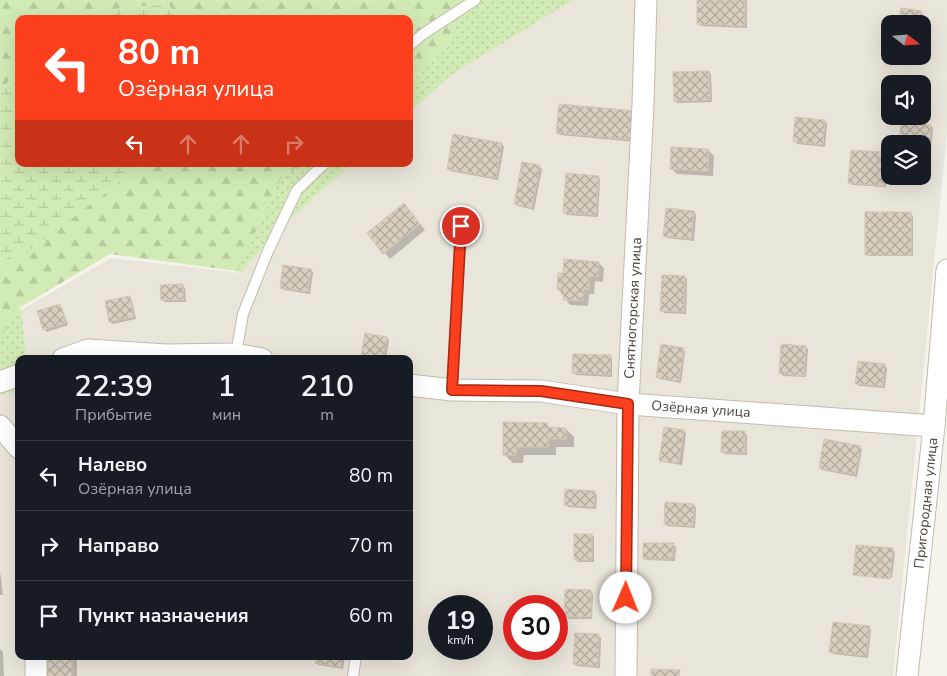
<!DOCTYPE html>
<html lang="ru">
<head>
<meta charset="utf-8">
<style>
	:root { --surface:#171b24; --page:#242831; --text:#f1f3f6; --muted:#9ea1a6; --line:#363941 }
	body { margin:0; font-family:"Nunito Sans",sans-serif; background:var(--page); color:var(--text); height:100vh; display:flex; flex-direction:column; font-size:19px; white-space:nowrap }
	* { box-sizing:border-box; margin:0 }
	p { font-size:16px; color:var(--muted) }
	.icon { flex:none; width:28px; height:28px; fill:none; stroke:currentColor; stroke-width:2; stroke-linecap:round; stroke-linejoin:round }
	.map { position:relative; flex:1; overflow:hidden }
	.drawer { position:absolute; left:15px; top:355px; width:398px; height:305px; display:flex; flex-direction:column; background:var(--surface); border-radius:10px; box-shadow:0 5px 20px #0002 }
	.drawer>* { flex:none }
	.banner { position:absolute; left:15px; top:15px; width:398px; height:152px; border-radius:10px; box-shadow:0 5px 20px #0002; background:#fc3f1d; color:#fff; overflow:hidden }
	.needle { width:32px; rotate:107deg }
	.buttons { position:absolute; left:881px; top:15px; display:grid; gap:10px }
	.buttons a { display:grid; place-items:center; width:50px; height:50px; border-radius:10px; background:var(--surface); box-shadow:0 5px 20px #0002; font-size:25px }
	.speed { position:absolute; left:428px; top:595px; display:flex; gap:10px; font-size:25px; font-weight:700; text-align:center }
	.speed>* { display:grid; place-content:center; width:65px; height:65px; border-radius:50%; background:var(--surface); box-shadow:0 5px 20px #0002; line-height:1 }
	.speed small { font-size:12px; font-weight:400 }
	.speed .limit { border:8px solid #d22; background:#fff; color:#111 }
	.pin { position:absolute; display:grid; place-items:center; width:42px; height:42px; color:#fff; margin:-21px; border:2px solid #fff; border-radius:50%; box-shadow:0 1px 5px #0007 }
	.me { position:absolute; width:55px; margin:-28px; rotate:1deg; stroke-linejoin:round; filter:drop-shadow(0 0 4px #0008) }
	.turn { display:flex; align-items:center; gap:18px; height:105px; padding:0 20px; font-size:22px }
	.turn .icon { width:65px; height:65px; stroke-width:2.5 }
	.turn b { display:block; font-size:35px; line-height:42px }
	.lanes { display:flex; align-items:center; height:48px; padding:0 20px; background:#0003; justify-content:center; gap:25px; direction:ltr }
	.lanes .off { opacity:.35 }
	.eta { display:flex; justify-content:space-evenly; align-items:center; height:85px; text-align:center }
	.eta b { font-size:30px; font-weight:600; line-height:35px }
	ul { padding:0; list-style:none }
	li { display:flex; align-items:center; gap:15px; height:70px; padding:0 20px; border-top:1px solid var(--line) }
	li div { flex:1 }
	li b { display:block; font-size:19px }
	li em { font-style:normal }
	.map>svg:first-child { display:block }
	.residential { fill:#eae5da; fill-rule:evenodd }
	.grass { fill:url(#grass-dots) }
	.forest { fill:url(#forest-firs) }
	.wetland { fill:url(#wetland-marsh) }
	.shadow { fill:#0003 }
	.building { fill:url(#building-cross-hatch); stroke:#d3c7b4 }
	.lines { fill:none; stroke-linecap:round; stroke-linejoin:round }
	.service-casing { stroke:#c2bbae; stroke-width:12 }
	.minor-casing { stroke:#c2bbae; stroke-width:23 }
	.service { stroke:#fff; stroke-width:10 }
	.minor { stroke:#fff; stroke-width:21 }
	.route-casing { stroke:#a42913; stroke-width:12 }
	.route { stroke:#fc3f1d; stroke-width:9 }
	.labels { text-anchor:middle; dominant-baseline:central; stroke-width:5; stroke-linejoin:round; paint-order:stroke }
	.street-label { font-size:14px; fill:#4b4439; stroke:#fff }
</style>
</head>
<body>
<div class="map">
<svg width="947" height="676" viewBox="0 0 947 676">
	<defs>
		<pattern id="grass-dots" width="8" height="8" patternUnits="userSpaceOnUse" patternTransform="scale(1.25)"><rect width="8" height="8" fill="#d2eab5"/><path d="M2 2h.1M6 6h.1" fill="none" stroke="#b6ca9c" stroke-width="1.8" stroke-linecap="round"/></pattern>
		<pattern id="forest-firs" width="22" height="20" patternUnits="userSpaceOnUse" patternTransform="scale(1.25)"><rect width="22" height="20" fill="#d2eab5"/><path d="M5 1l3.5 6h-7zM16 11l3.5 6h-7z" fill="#b6ca9c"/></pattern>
		<pattern id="wetland-marsh" width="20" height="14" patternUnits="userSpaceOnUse" patternTransform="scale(1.25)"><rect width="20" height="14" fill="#d2eab5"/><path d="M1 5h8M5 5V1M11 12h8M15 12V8" fill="none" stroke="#b6ca9c"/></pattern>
		<pattern id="building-cross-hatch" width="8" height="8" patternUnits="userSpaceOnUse" patternTransform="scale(1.25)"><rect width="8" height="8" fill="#d8cfc1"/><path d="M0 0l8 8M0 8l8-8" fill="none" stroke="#b1aa9e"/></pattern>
	</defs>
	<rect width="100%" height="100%" fill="#f6f3ec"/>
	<path class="residential" d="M573,0H947V132L893,676H0V395L19,391V656H409V359H27L21,310L111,258L241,273L278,230L352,164H409V113L451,75ZM890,24H922V56H890ZM890,84H922V116H890ZM890,144H922V176H890ZM439,606H481V649H439ZM514,606H556V649H514Z"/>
	<g class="grass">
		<path d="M464,0H573L451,75L409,113V86L448,46Z"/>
		<path d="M301,164H352L278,230L241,273L237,271L281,177Z"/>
		<path d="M19,308L21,310L27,359H19V391L0,395V338Z"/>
	</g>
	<g class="forest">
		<path d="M0,0H464L448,46L409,86V19H179L168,4L115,9L98,19H19V67L0,93Z"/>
		<path d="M143,164H301L281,178L237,271L110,254L19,308L0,338V260L29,251Z"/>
	</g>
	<g class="wetland">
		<path d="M168,4L179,19H98L114,9Z"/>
		<path d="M19,67V164H143L29,251L0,260V93Z"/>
	</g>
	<g class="shadow">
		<path d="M699,0H747V28L701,26L698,24Z"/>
		<path d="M921,12L923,14L922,24H900Z"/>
		<path d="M709,72L711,74L712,102L677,103L675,101Z"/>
		<path d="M560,106L636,142L560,135L557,133Z"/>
		<path d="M825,121L827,123L825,147L797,144L795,142Z"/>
		<path d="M930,126L933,128L931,151H922V144Z"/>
		<path d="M502,144L504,147L498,180L450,171L448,168Z"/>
		<path d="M708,150L714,156L713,176L677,174L671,168Z"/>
		<path d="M885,154L888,156L886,187L852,185L850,183Z"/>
		<path d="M523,163L540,167L542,169L534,210L518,206L515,204Z"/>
		<path d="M598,177L600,179L598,217L566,215L564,212Z"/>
		<path d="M409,210L425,230L390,259L368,234Z"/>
		<path d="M694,212L696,215L694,241L667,238L665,235Z"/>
		<path d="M911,214L913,216V256H869L866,254Z"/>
		<path d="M599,263L604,268L603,282L595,281L594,294H589L588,306L570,305L558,289Z"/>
		<path d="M311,270L313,272L310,294L284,290L281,288Z"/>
		<path d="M685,277L687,279L686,314L664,313L661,310Z"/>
		<path d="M182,285L185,288L186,302H165L162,300Z"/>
		<path d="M129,297L132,300L136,319L113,324L110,322Z"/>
		<path d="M60,305L62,308L68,325L47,332L44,329Z"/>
		<path d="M387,338L389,340L386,359H373L364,357L362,355Z"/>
		<path d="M805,347L808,349L806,377L783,376L780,373Z"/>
		<path d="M683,349L685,351L681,383L660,379L657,377Z"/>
		<path d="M610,356L612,359V377L576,375L574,373Z"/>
		<path d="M884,365L887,368L885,388L859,386L856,383Z"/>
		<path d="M546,424L551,429H566L574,437V447H556V455H524L523,463H513L504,454Z"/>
		<path d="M684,431L686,433L682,465L663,462L661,460Z"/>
		<path d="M745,433L747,435V455L725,454L722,452Z"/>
		<path d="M860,447L862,449L857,477L822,470L820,468Z"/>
		<path d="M594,492L597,495L596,509L568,507L566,505Z"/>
		<path d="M694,505L696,508L695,528L667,526L665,523Z"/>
		<path d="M592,535L594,537V562H578L576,560Z"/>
		<path d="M673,545L676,547L675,561L647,560L644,558Z"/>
		<path d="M892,550L895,552L892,578L854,575Z"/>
		<path d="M0,571L3,595H0Z"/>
		<path d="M591,591L593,594L592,619H568L566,616Z"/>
		<path d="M869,627L871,630L868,658L833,654L831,652Z"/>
		<path d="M599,636L601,638L600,668L577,666L574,664Z"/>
		<path d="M0,649L3,652L4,676H0Z"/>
		<path d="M42,656H75L77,659V676H42Z"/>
		<path d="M317,656H345L343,669L319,665L316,663Z"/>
	</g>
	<g class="building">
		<path d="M697,0H745V26L697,24Z"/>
		<path d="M901,8L921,11L919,24H898Z"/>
		<path d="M709,71L710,100L674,101L673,72Z"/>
		<path d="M559,104L636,111L634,140L556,133Z"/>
		<path d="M795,117L825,120L823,145L793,142Z"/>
		<path d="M901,122L931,125L929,150L922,149V144H899Z"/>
		<path d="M453,134L502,143L496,178L447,169Z"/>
		<path d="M671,147L709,149L708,171L670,169Z"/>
		<path d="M851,150L886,152L884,186L848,183Z"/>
		<path d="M522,162L540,165L532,208L514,204Z"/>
		<path d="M566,173L599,176L596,215L563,213Z"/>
		<path d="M404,203L420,224L383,254L367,233Z"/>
		<path d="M666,208L694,211L691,239L663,236Z"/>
		<path d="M865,212H911L912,255H865Z"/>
		<path d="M564,259L599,262L598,277L590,276L589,290L584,289L583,301L563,300L564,290L557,289L558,273H563Z"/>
		<path d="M283,265L311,269L308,292L280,288Z"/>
		<path d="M662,275L685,276L684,312L660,311Z"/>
		<path d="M183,284L184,300H161L160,285Z"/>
		<path d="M130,296L134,317L109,322L105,301Z"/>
		<path d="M60,304L66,323L43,330L37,311Z"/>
		<path d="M365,333L387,337L383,359L361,355Z"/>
		<path d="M661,344L684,348L679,381L656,377Z"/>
		<path d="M781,344L806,346L804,376L779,374Z"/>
		<path d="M573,354L611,355L610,375L572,373Z"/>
		<path d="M858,361L885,364L883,386L855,384Z"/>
		<path d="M503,422L547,423V427L566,428V439H548V447H516V455H503Z"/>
		<path d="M664,427L684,430L679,463L659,461Z"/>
		<path d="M722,431H745V453L721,452Z"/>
		<path d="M824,439L861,446L855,475L819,468Z"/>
		<path d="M565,489L595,491L594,507L564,505Z"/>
		<path d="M665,502L694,504L693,526L664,524Z"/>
		<rect x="574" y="534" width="18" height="26"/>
		<path d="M643,543H674L673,559H643Z"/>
		<path d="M856,545L893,548L890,579L853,575Z"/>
		<path d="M565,589L591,590V617H564Z"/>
		<path d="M833,622L870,626L866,656L829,652Z"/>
		<path d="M575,633L599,634L598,666L573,664Z"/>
		<path d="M41,656H72V676H40Z"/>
		<path d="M316,656H342L341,667L315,663Z"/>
		<path d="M651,669L680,670L679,676H651Z"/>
	</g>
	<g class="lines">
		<defs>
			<g id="service">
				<path d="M409,46L423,34L475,0"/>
				<path d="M236,354L243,314L268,251L297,190L324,164"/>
				<path d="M452,390L461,227"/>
				<path d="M353,676L356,656"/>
			</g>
			<g id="minor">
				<path d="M63,359L88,350L166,355L236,354L262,359"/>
				<path d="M0,382L19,375"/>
				<path d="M409,385L452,390L541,391L628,404L934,426"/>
				<path d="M0,426L19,448"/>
				<path d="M36,656V676"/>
				<path d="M626,676L628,404L643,104L646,0"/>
				<path d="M907,676L934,426L947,270"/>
			</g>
		</defs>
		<use href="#service" class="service-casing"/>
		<use href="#minor" class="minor-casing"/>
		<use href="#service" class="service"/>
		<use href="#minor" class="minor"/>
	</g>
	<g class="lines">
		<defs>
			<path id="route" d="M461,226L452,390L541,391L628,404L626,598"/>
		</defs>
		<use href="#route" class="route-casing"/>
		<use href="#route" class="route"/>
	</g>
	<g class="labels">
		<g class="street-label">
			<text transform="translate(633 308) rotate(-87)">Снятногорская улица</text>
			<text transform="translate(701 409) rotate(4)">Озёрная улица</text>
			<text transform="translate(926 503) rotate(-84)">Пригородная улица</text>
		</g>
	</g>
</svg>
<div class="buttons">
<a><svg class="needle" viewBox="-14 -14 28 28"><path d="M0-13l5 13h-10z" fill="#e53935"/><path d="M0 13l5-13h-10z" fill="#9ea1a6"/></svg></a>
<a><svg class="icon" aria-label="sound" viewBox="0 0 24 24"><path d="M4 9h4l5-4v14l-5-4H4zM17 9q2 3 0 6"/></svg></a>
<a><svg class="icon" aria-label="layers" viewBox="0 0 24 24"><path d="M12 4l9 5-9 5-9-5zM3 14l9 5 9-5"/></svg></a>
</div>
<div class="speed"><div>19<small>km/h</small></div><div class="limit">30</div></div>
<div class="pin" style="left:461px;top:226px;background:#d93025"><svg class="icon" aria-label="arrive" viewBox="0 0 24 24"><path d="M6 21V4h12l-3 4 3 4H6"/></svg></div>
<svg class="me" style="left:626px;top:598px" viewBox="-20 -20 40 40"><circle r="19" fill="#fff"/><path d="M0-13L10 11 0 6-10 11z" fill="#fc3f1d"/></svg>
<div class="banner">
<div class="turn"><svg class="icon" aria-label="left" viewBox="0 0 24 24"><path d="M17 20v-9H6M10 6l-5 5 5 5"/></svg><div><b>80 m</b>Озёрная улица</div></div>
<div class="lanes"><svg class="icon" aria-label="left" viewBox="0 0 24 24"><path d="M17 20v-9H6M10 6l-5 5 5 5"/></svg><svg class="icon off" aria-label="ahead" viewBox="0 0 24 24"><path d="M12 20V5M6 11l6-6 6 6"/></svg><svg class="icon off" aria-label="ahead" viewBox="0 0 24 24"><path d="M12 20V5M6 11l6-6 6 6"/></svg><svg class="icon off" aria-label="right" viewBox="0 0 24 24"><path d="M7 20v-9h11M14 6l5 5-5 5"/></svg></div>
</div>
<section class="drawer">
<div class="eta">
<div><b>22:39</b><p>Прибытие</p></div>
<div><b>1</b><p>мин</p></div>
<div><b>210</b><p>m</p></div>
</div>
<ul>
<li><svg class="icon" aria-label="left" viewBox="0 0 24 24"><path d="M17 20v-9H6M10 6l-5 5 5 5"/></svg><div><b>Налево</b><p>Озёрная улица</p></div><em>80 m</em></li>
<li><svg class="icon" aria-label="right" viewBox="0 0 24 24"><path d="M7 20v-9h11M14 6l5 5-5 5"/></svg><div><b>Направо</b></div><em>70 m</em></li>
<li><svg class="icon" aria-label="arrive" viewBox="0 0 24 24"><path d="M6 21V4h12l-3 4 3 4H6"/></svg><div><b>Пункт назначения</b></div><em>60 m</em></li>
</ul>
</section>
</div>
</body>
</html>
